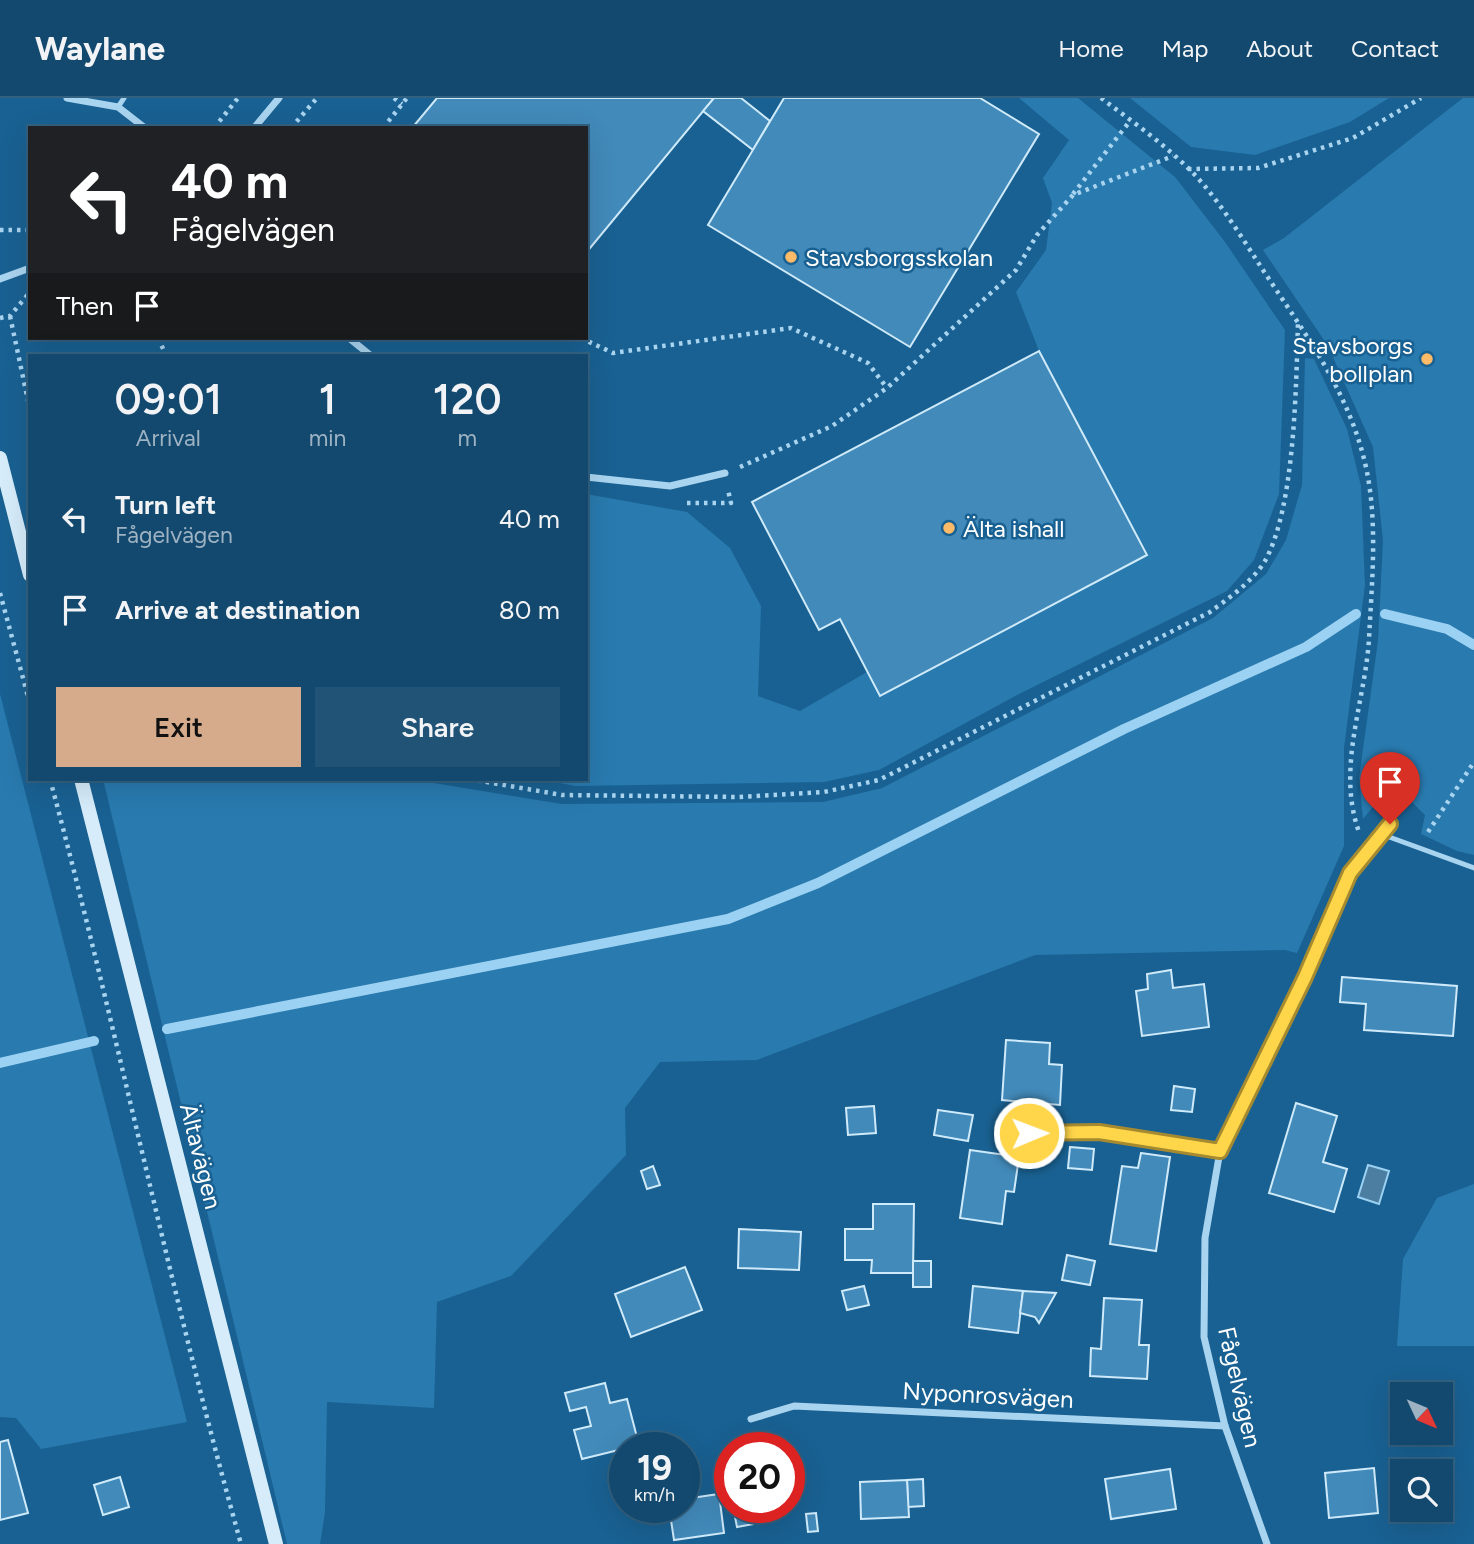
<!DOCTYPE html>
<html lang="en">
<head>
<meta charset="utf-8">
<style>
	:root { --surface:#13496e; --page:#205376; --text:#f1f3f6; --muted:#9db2c2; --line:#326181; --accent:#d6ab8b }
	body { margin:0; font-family:Figtree,sans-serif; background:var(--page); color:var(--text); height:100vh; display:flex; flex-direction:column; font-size:26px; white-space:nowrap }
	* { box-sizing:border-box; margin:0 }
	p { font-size:23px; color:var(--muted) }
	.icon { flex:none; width:38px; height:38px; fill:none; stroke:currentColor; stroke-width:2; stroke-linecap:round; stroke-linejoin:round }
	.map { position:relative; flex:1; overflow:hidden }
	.drawer { position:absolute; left:28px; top:256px; width:560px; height:427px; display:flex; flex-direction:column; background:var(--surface); border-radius:0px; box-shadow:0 7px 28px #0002,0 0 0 2px var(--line) }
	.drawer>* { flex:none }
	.guide { position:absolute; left:28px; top:28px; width:560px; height:214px; border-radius:0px; box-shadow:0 7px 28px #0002,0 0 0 2px var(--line); background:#202124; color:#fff; overflow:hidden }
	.needle { width:46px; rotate:134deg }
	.controls { position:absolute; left:1390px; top:1284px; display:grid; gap:14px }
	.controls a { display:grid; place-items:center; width:63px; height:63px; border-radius:0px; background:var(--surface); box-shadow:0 7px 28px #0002,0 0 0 2px var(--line); font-size:35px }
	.speed { position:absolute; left:609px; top:1334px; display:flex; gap:14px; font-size:35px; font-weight:700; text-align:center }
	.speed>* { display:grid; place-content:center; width:91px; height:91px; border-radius:50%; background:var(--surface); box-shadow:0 7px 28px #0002,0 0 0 2px var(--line); line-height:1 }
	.speed small { font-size:18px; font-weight:400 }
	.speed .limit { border:10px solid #d22; background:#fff; color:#111 }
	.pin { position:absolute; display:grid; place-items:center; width:60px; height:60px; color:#fff; margin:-72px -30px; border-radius:50% 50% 50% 0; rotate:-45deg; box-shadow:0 0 7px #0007 }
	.pin .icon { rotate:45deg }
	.me { position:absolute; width:77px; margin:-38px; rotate:89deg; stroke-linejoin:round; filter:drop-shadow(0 0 5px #0008) }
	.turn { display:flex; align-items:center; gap:24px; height:147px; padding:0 28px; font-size:32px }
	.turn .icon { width:91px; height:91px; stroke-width:2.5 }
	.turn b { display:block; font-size:49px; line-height:60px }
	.then { display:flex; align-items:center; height:66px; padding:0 28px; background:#0003; gap:14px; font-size:26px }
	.eta { display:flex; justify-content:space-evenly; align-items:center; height:119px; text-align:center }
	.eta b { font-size:42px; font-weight:600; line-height:49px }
	.button { display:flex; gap:14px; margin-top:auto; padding:14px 28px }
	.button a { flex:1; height:80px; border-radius:0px; background:var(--accent); color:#111; font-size:28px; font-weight:600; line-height:80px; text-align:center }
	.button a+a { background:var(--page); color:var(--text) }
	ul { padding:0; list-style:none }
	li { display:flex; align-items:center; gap:21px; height:91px; padding:0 28px }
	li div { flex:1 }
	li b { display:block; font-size:26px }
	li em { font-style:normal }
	header { display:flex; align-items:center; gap:42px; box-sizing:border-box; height:98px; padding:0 35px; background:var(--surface); border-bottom:2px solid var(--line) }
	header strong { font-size:33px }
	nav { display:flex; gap:38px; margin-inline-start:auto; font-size:24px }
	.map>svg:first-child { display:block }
	.green { fill:#297aaf }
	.water { fill:#4b7ea0; stroke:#9bd1f2; stroke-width:2 }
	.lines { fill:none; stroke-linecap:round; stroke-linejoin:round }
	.stream { stroke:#9bd1f2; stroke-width:10 }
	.building { fill:#428aba; stroke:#cfeafb; stroke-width:2 }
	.path { stroke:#a9d4f0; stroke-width:4.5; stroke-dasharray:3.5 5; stroke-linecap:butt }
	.service { stroke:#a9d4f0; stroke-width:5 }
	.minor { stroke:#a9d4f0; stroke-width:7 }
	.secondary { stroke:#d6ecfb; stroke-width:14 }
	.route-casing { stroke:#a68a30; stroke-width:18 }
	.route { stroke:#ffd54a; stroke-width:12 }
	.poi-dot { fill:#ffbb67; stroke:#196192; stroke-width:2.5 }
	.labels { text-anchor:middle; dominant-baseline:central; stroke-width:5; stroke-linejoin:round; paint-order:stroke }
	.poi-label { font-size:24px; fill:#fff; stroke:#196192; text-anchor:start }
	.street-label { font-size:24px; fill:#fff; stroke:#196192 }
</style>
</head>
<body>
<header>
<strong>Waylane</strong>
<nav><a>Home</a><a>Map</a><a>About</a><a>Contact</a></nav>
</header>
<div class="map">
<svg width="1474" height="1446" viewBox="0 0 1474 1446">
	<rect width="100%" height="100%" fill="#196192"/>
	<g class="green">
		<path d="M1019,0H1078L1175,79L1225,144L1285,232L1279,396L1254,462L1227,493L1019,596L879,672L824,684L575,688L540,681H586V396L687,414L730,450L761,508L758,598L800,613L867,574L880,597L1146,456L1039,253L1016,194L1046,152L1052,105L1043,80L1069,42Z"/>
		<path d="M1130,0H1389L1350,24L1255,57L1191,49Z"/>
		<path d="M1463,0H1474V757L1457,753L1421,736L1425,717L1410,702L1397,697L1377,704L1363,721L1359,680L1378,543L1383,442L1373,349L1328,248L1263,152L1284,140Z"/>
		<path d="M1305,260L1314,261L1347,331L1361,388L1365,487L1344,650V748L1297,855L1285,852L1035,857L757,962L660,964L625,1010L626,1057L511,1178L437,1204L434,1310L327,1304L325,1414L320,1446H287L103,681H409L562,706L823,704L882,690L1213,520L1266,476L1286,442L1302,387Z"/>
		<path d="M0,596L187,1324L41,1351L16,1320L0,1319Z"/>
		<path d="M1474,1086V1248H1397L1403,1161L1437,1100Z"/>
	</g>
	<path class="water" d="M1368,1067L1389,1073L1379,1106L1358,1099Z"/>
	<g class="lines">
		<g class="stream">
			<path d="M1385,516L1447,531L1474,547"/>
			<path d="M167,931L728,821L818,785L1124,631L1306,549L1356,516"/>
			<path d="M0,965L94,943"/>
		</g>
	</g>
	<g class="building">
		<path d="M437,0H714L586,155V30H412Z"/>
		<path d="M714,0H741L770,23L753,52L703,13Z"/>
		<path d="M784,0H980L1039,36L910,249L708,127Z"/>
		<path d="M1039,253L1147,457L880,598L840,521L819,532L752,404Z"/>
		<path d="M1171,872L1173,890L1204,886L1209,929L1142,938L1136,893L1148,891L1147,876Z"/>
		<path d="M1342,879L1457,888L1453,938L1364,932L1366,906L1340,904Z"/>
		<path d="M1006,942L1050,945L1049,966L1062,967L1060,1007L1002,1002Z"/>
		<path d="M1174,988L1195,991L1192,1014L1171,1012Z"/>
		<path d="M1296,1005L1337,1018L1323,1064L1347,1071L1334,1114L1269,1095Z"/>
		<path d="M874,1008L876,1035L848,1037L846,1010Z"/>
		<path d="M938,1012L973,1017L968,1043L934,1037Z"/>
		<path d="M1070,1049L1094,1051L1092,1072L1068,1070Z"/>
		<path d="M970,1052L1019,1059L1014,1094L1006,1093L1002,1126L960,1120Z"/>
		<path d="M1141,1055L1170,1059L1156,1153L1110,1146L1122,1068L1138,1070Z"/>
		<path d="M653,1068L660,1087L647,1091L641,1073Z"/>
		<path d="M873,1106H914L913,1175H871L872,1162H845V1131H873Z"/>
		<path d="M739,1131L801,1134L799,1172L738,1170Z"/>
		<path d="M1067,1157L1095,1163L1090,1187L1062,1182Z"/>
		<rect x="913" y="1163" width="18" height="26"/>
		<path d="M685,1169L702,1212L631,1239L615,1196Z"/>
		<path d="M864,1188L869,1207L847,1212L842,1193Z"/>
		<path d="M973,1188L1023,1193L1018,1235L969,1229Z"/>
		<path d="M1023,1193L1056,1195L1039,1225L1035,1219L1020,1215Z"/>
		<path d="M1104,1200L1142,1202L1139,1247H1149L1147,1281L1090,1278L1091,1250L1101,1251Z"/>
		<path d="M605,1285L610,1305L627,1301L639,1347L582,1361L574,1332L591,1328L586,1309L570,1313L565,1295Z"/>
		<path d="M8,1342L28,1415L0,1422V1344Z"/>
		<path d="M1374,1370L1378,1415L1329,1420L1325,1375Z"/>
		<path d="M1170,1371L1176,1411L1111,1421L1105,1381Z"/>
		<path d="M120,1379L129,1409L103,1417L94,1387Z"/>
		<path d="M923,1381L924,1408L908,1409L907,1382Z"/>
		<path d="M907,1382L909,1419L861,1421L860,1384Z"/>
		<path d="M719,1396L724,1435L674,1442L669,1409H684V1401Z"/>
		<path d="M733,1409H767L770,1423L737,1429Z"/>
		<path d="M816,1415L818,1433L808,1434L806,1416Z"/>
	</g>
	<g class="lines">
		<g class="path">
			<path d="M394,0L402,6"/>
			<path d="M1101,0C1133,24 1167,48 1195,77C1221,105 1242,140 1263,172C1301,230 1345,288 1363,357C1379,416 1372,480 1369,541C1365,605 1336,670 1359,734"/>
			<path d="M214,30L238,0"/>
			<path d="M291,30L317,0"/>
			<path d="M383,30L407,0"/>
			<path d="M1188,71L1258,70L1353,40L1421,0"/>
			<path d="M1073,96L1130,23"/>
			<path d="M0,132H30"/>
			<path d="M10,218L30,312"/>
			<path d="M0,220L10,218L30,194"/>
			<path d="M158,240L166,257"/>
			<path d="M581,240L613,255L791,230L868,265L887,290"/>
			<path d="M740,369L832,328L887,290L1016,172L1037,137L1073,97L1173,58"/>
			<path d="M687,405H731L728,392"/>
			<path d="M0,495L30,606"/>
			<path d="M50,681C118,935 170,1193 241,1446"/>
			<path d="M469,681L562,697L738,699L824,694L879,682L1210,514C1229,500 1252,484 1265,463C1295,409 1296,288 1298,225"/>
			<path d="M1428,734L1474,664"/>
		</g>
		<g class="service">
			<path d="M118,9L124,0"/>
			<path d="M1381,736L1474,770"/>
			<path d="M1006,1036L1099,1034L1220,1053"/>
		</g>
		<g class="minor">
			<path d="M67,0L118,9L145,30"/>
			<path d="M254,30L279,0"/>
			<path d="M0,181L30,170"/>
			<path d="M349,240L370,257"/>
			<path d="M586,379L670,388L725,375"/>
			<path d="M751,1321L794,1308L1225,1328"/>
			<path d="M1267,1446L1225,1328L1204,1239L1205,1140L1220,1053L1305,879L1350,775L1390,725"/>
		</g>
		<g class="secondary">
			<path d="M0,360L30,477"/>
			<path d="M81,681L276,1446"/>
		</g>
	</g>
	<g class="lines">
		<defs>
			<path id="route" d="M1029,1035L1099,1034L1220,1053L1305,879L1350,775L1390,726"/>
		</defs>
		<use href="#route" class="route-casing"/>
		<use href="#route" class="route"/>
	</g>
	<g class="poi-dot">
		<circle cx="791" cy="159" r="7"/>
		<circle cx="1427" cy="261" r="7"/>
		<circle cx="949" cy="430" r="7"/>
	</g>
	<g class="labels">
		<g class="poi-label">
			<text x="805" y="159">Stavsborgsskolan</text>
			<text x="1413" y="247" text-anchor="end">Stavsborgs<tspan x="1413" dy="28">bollplan</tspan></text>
			<text x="963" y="430">Älta ishall</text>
		</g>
		<g class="street-label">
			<text transform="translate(201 1058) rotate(76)">Ältavägen</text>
			<text transform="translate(1240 1289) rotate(77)">Fågelvägen</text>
			<text transform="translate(988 1297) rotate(3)">Nyponrosvägen</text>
		</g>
	</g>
</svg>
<div class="controls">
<a><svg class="needle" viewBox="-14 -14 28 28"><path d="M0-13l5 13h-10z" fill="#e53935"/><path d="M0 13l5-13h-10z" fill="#9db2c2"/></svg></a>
<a><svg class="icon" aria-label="search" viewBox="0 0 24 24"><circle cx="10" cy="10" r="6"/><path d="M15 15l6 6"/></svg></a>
</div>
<div class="speed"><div>19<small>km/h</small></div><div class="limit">20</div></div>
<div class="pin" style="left:1390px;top:726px;background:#d93025"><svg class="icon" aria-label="arrive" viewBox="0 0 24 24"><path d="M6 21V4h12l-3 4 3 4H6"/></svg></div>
<svg class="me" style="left:1029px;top:1035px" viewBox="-20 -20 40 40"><circle r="17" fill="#ffd54a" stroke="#fff" stroke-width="3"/><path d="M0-11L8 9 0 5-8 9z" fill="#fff"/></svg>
<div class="guide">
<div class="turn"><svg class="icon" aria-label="left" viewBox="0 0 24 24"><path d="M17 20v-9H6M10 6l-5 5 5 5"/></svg><div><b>40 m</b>Fågelvägen</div></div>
<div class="then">Then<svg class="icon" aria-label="arrive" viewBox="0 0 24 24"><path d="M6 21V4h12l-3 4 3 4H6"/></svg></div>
</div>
<section class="drawer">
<div class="eta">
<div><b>09:01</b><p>Arrival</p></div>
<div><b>1</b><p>min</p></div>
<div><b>120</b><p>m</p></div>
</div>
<ul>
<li><svg class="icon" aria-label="left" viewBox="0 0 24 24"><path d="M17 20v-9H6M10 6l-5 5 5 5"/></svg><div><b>Turn left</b><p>Fågelvägen</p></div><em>40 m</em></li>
<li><svg class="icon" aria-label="arrive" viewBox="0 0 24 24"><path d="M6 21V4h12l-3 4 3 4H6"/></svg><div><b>Arrive at destination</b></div><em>80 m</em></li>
</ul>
<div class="button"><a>Exit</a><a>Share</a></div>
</section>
</div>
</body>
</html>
